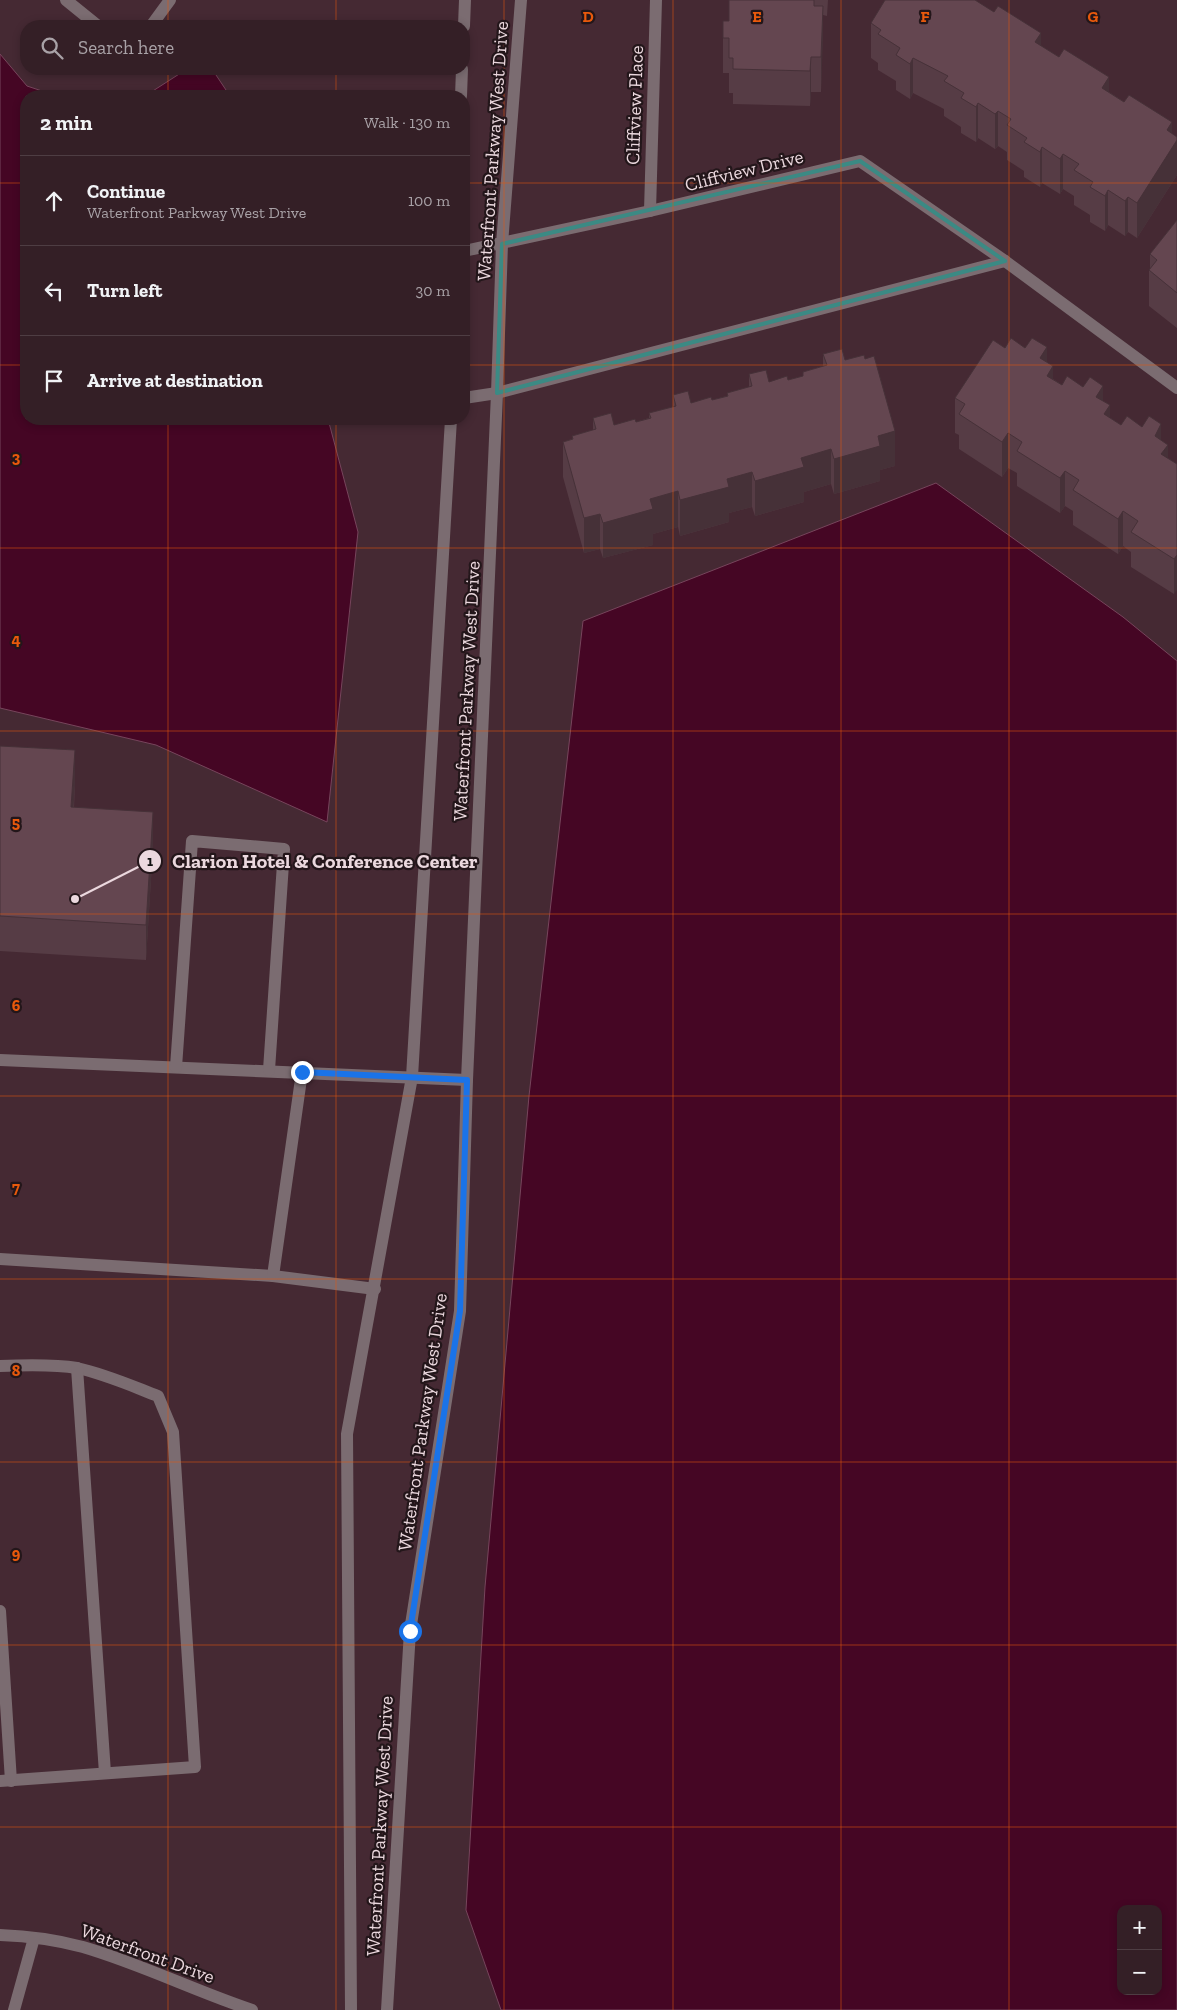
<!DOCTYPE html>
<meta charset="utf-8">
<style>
:root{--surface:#341f26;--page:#3f2c32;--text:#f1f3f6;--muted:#a9a2a7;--line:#4e3d43}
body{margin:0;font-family:"Zilla Slab",serif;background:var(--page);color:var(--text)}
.controls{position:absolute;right:15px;bottom:15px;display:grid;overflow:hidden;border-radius:10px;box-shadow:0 2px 8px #0003}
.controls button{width:45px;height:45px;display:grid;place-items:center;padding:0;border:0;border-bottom:1px solid var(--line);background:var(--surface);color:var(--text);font:25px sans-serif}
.stop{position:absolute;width:15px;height:15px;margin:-11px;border:4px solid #1a73e8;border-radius:50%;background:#fff}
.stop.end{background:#1a73e8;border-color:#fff;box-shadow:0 1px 5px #0008}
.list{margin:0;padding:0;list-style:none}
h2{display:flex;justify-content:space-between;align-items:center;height:65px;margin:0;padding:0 20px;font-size:21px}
h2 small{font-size:16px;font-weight:400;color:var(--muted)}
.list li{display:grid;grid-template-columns:32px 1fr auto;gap:15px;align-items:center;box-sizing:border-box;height:90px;padding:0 20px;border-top:1px solid var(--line)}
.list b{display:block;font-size:19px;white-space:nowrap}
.list p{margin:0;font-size:16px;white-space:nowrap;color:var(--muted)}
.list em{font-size:16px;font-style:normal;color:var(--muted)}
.icon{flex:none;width:28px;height:28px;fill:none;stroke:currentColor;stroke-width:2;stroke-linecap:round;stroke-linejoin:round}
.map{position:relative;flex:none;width:1177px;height:2010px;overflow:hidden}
.search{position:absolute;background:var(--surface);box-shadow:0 2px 8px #0003;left:20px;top:20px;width:450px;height:55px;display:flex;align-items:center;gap:12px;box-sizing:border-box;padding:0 18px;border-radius:20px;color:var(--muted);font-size:19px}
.panel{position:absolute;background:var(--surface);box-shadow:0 2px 8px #0003;left:20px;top:90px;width:450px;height:335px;border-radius:20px}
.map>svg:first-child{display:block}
.water{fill:#450624;stroke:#77455c;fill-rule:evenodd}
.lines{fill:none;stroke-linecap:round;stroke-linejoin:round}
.minor{stroke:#7b6c71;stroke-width:12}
.wall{fill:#563c45}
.shaded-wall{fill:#463138}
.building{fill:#644650;stroke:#463138}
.route{stroke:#1a73e8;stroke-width:6}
.marked{fill:none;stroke:#3b8a84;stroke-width:4;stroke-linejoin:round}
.grid{fill:none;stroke:#e8590c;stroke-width:1;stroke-opacity:0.55}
.labels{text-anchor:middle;stroke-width:4.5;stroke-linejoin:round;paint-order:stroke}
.street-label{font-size:19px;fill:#ebd8de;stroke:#23161a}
.grid-label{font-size:16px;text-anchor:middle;font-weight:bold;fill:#e8590c;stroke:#23161a;stroke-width:4.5;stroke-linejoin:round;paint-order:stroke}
.leader{fill:none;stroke:#ebd8de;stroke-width:2}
.callout-dot{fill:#ebd8de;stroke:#23161a;stroke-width:2}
.mark-label{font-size:15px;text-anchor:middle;font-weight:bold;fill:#111}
.callout-label{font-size:20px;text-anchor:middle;font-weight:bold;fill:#ebd8de;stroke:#23161a;stroke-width:4.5;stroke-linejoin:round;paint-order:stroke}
</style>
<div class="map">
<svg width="1177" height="2010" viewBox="0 0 1177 2010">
<rect width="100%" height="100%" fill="#452933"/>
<!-- water -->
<g class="water">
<path d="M0,54L27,86L57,96H26V419H328L358,532L327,822L156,745L0,708Z"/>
<path d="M187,69H212L230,96H145Z"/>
<path d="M936,483L1123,617L1177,661V2010H501L466,1910L485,1587L529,1096L583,621ZM1121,1909H1158V1991H1121Z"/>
</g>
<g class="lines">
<!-- minor -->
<g class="minor">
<path d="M66,0L98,26"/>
<path d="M151,26L170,0"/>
<path d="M464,26L465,0"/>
<path d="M461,96L462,69"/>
<path d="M650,211L656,0"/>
<path d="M464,251L650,211L860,161L1005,261L1177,388"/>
<path d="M464,398L497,393L1005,261"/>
<path d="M0,1060L467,1080"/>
<path d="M176,1067L192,841L284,849L269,1070"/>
<path d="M0,1259L273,1276L375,1289"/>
<path d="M273,1276L302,1072"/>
<path d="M0,1366C25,1365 53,1364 77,1368C105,1374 132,1386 158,1396L173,1432L195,1767L0,1781"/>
<path d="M77,1368L105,1773"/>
<path d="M0,1611L11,1781"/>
<path d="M0,1935C27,1936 57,1940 83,1947C141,1964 195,1991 252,2010"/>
<path d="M14,2010L34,1938"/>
<path d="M351,2010L347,1434L412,1077L451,419"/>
<path d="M387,2010L410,1631L460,1311L467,1080L497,393L502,244L521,0"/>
</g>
</g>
<!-- wall -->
<g class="wall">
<path d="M729,0H828L827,16L823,15L821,92H811L810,106L733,104V93H729V73H723V38L729,21Z"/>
<path d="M871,23L1041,46L1109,92L1177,137V175L1137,238L1128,232L1125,236L1108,225L1105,231L1090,222V215L1074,205V196L1063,189L1060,194L1042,183L1040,187L1024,177V171L1007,160V152L998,146L995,149L978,138L976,142L961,133V127L944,116V109L913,93L910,99L896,90V81L878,70V63L871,58Z"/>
<path d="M1177,220V328L1149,306V270L1150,269V254Z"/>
<path d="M1005,348L1047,363L1053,379L1062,385L1103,401L1110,418L1121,425L1161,440L1168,458L1177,464L1174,594L1131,567V552L1123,546L1118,554L1073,525V511L1065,506L1060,513L1017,486V473L1008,468L1002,477L959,449V435L955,433V398Z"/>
<path d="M823,354L845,360L895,466L880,470V481L834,494L831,484L804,492V502L755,516L752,507L729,513V522L680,536L678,527L653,534V545L603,558L600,549L584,553L563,477V442L572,439V436L593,430V418L614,425L636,422L649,418V413L673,407V395L691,403L712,400L727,396V393L749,387V374L769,382L788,380L803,376V372L823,366Z"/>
<path d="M0,746L75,785L74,807L153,847L146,960L0,951Z"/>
</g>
<!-- shaded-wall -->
<g class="shaded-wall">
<path d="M823,6V41L821,92V57Z"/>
<path d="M1041,33V68L1035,42Z"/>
<path d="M811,57V92L810,106V71Z"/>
<path d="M913,58V93L910,99V64Z"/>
<path d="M1109,77V112L1102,88Z"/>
<path d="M978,103V138L976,142V107Z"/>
<path d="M998,111V146L995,149V114Z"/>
<path d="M1172,122V148L1177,140V175L1137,238V203L1167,130Z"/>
<path d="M1042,147V183L1040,187V152Z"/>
<path d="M1063,154V189L1060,194V159Z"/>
<path d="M1108,190V225L1105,231V196Z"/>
<path d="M1128,197V232L1125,236V201Z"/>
<path d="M1047,347V382L1040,358Z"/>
<path d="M1053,366V402L1047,376Z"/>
<path d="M1103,386V421L1096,397Z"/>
<path d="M1110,405V440L1104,414Z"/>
<path d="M1161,424V454L1168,445V480L1155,436Z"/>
<path d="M895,431V466L880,470V481L834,494V459L878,436Z"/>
<path d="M1008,433V468L1002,477V442Z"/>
<path d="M831,449V484L804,492V502L755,516V481L801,458Z"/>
<path d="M1065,471V506L1060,513V478Z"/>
<path d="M752,472V507L729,513V522L680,536V500L727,479Z"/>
<path d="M678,491V527L653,534V545L603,558V523L650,499Z"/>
<path d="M1123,511V546L1118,554V519Z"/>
<path d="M600,514V549L584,553V518Z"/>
<path d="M1177,555V590L1174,594V559Z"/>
<path d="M75,750V785L71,842V807Z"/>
<path d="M153,812V847L146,960V925Z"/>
</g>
<!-- building -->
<g class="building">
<path d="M729,0H814V6H823L821,57H811L810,71L733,69V58H729V38H723V21H729Z"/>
<path d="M885,0H975L994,12L998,6L1041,33L1035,42L1059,57L1064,49L1109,77L1102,88L1124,102L1129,95L1172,122L1167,130L1177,137V140L1137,203L1128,197L1125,201L1108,190L1105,196L1090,187L1093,182L1074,170L1079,164L1063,154L1060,159L1042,147L1040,152L1024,142L1027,138L1007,125L1011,119L998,111L995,114L978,103L976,107L961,98L964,93L944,81L948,76L913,58L910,64L896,55L900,48L878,34L881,30L871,23Z"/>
<path d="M1177,220V293L1149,270L1157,260L1150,254Z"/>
<path d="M1011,338L1025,348L1032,338L1047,347L1040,358L1053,366L1047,376L1062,385L1067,376L1083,387L1090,377L1103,386L1096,397L1110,405L1104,414L1121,425L1127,416L1142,427L1149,416L1161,424L1155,436L1168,445L1161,454L1177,464V555L1174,559L1131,532L1138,521L1123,511L1118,519L1073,490L1079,480L1065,471L1060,478L1017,451L1022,442L1008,433L1002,442L959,414L965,404L955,398L993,340L1005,348Z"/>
<path d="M842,349L845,360L864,355L865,359L874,356L895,431L878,436L880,446L834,459L831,449L801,458L804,467L755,481L752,472L727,479L729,487L680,500L678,491L650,499L653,509L603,523L600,514L584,518L563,442L573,439L572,436L596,429L593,418L611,413L614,425L635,419L636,422L651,418L649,413L676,406L673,395L688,391L691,403L711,397L712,400L728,396L727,393L752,386L749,374L766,370L769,382L787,376L788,380L803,376V372L827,365L823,354Z"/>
<path d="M0,746L75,750L71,807L153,812L146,925L0,916Z"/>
</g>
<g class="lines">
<!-- route -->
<path class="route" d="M302,1072L467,1080L460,1311L410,1631"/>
</g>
<!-- marked area -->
<path class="marked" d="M860,161L1005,261L497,393L502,244Z"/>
<!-- grid -->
<path class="grid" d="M168,0V26M336,0V26M504,0V2010M673,0V2010M841,0V2010M1009,0V2010M168,69V96M336,69V96M0,183H26M464,183H1177M0,365H26M464,365H1177M168,419V2010M336,419V2010M0,548H1177M0,731H1177M0,914H1177M0,1096H1177M0,1279H1177M0,1462H1177M0,1645H1177M0,1827H1177"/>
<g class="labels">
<!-- street labels -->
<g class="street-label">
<text transform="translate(634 105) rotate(-88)" y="7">Cliffview Place</text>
<text transform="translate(492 151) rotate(-86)" y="7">Waterfront Parkway West Drive</text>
<text transform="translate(744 170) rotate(-14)" y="7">Cliffview Drive</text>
<text transform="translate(466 691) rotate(-87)" y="7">Waterfront Parkway West Drive</text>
<text transform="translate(422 1422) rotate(-82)" y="7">Waterfront Parkway West Drive</text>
<text transform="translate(379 1826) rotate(-87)" y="7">Waterfront Parkway West Drive</text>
<text transform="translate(148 1953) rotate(20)" y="7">Waterfront Drive</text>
</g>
</g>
<g class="grid-label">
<text x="588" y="22">D</text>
<text x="757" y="22">E</text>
<text x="925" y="22">F</text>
<text x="1093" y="22">G</text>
<text x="16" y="463">3</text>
<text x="16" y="645">4</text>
<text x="16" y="828">5</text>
<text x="16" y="1011">6</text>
<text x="16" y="1193">7</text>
<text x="16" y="1376">8</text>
<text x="16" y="1559">9</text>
</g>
<!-- callouts -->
<path class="leader" d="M75 899L150 861"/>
<g class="callout-dot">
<circle cx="75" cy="899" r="5"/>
<circle cx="150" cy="861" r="12"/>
</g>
<g class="mark-label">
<text x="150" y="866">1</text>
</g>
<g class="callout-label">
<text x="325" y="868">Clarion Hotel &amp; Conference Center</text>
</g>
</svg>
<div class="controls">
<button>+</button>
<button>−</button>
</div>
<div class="stop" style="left:410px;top:1631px"></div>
<div class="stop end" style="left:302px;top:1072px"></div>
<div class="search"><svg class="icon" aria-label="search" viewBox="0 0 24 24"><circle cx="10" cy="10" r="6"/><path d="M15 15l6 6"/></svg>Search here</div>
<section class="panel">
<h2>2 min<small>Walk · 130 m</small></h2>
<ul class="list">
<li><svg class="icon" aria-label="ahead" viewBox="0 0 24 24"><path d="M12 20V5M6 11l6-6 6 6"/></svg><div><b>Continue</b><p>Waterfront Parkway West Drive</p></div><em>100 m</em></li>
<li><svg class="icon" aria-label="left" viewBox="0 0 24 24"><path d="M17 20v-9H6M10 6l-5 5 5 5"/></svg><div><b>Turn left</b></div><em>30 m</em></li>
<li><svg class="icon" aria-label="arrive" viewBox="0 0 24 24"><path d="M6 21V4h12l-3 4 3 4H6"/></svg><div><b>Arrive at destination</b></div></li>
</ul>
</section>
</div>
